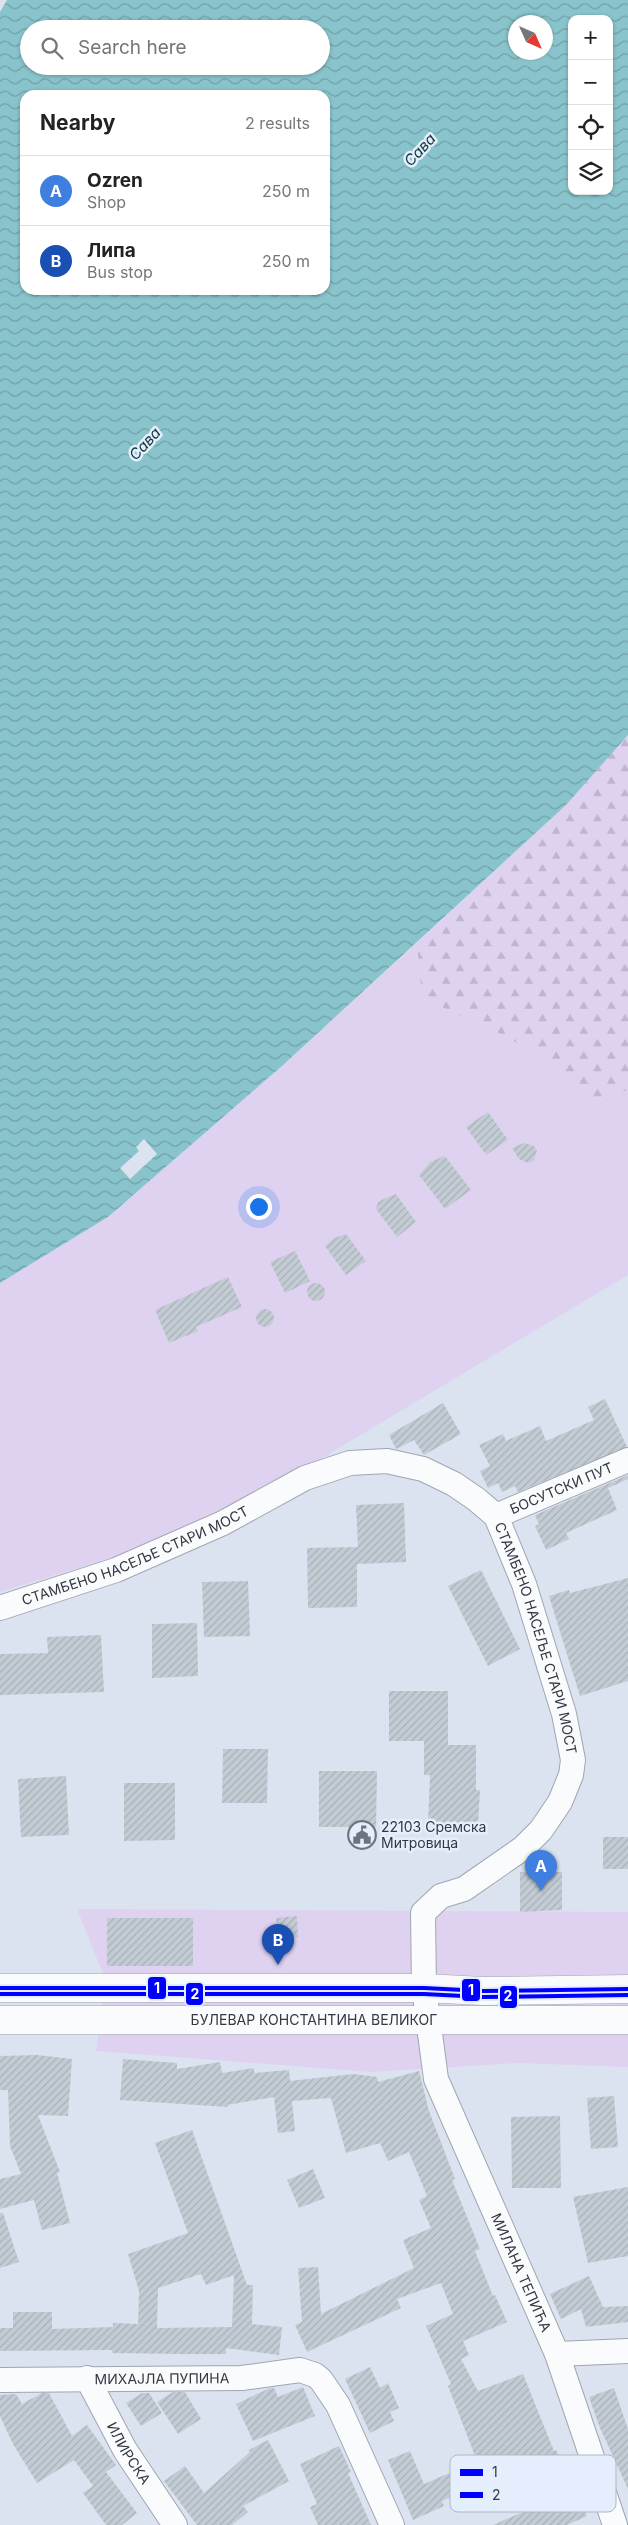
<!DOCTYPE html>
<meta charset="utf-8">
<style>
:root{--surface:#fff;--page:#f2f2f2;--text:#222;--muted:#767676;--line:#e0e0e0;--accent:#db2777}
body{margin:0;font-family:Inter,sans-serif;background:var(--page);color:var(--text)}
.controls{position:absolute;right:15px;top:15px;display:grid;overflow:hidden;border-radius:10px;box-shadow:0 1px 4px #0004}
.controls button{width:45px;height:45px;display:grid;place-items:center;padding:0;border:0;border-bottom:1px solid var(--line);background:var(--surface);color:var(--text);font:25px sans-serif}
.compass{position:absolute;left:508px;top:15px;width:45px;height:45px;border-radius:50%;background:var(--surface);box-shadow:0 1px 4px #0004;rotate:135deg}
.you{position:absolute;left:258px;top:1206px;width:18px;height:18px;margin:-12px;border:4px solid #fff;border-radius:50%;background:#1a73e8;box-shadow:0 0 0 8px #1a73e833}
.badge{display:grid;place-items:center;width:32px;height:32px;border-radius:50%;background:var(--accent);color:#fff;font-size:16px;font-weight:700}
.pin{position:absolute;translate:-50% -41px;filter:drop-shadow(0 1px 2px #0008)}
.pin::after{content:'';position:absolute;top:26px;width:18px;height:15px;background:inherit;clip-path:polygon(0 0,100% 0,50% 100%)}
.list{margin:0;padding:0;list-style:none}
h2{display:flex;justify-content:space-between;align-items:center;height:65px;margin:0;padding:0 20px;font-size:21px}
h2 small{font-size:16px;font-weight:400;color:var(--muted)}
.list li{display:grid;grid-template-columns:32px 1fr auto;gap:15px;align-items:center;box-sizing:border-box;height:70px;padding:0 20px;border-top:1px solid var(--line)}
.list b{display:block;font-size:19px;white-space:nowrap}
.list p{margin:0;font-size:16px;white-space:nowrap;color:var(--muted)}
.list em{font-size:16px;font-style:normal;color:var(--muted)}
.icon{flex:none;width:28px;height:28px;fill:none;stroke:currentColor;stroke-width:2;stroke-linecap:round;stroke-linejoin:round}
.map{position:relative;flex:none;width:628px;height:2525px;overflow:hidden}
.search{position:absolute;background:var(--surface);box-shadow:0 1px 4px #0004;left:20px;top:20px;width:310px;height:55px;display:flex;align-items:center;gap:12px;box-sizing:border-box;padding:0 18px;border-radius:28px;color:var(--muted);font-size:19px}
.panel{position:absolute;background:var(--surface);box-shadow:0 1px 4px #0004;left:20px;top:90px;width:310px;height:205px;border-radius:15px}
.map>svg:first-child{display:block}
.green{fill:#dfd2f0}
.forest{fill:url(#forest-firs)}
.water{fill:url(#water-waves);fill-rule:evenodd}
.pier{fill:#dbe3f0}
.building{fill:url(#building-hatch);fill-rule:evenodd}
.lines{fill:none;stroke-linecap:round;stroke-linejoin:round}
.street-casing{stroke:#a0a6b0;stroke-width:26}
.secondary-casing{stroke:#a0a6b0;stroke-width:29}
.street{stroke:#fafbfd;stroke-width:24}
.secondary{stroke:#fafbfd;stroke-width:28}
.bus-1-casing{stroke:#e4eefc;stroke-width:8}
.bus-2-casing{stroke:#e4eefc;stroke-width:8}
.bus-1{stroke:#00f;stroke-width:4}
.bus-2{stroke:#00f;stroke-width:4}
.labels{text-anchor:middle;stroke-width:5;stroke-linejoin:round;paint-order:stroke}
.street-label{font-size:14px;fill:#333942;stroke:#e4eefc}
.poi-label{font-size:14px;fill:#333942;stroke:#e4eefc;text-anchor:start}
.water-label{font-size:15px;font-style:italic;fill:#0f3639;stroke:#e4eefc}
.key{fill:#e4eefc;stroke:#afb8c4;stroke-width:1}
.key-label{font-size:14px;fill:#333942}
.line-badge{stroke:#e4eefc;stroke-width:2}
.badge-label{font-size:14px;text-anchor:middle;font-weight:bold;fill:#fff}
</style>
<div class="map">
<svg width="628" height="2525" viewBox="0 0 628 2525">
<defs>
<pattern id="forest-firs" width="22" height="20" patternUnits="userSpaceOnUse" patternTransform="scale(1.25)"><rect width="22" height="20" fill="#dfd2f0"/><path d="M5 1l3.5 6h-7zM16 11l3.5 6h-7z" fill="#c0b5cf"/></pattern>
<pattern id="water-waves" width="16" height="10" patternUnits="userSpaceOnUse" patternTransform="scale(1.25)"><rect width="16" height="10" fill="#89c4cc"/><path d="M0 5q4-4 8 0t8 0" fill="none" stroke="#71a0a7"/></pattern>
<pattern id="building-hatch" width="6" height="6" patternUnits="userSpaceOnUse" patternTransform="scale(1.25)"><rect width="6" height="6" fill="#c3ccd4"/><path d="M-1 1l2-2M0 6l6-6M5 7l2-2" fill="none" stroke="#a8b0b7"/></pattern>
</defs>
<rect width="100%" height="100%" fill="#dbe3f0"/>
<!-- green -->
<g class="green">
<path d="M417,943L422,998L503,1035L552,1062L591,1104L628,1090V1275L317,1461L139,1549L0,1592V1283L108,1217L283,1065Z"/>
<path d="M77,1909L628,1912V2067L518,2063L371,2072L96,2051L105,1979Z"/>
</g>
<!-- forest -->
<path class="forest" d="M628,735V1090L591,1104L552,1062L503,1035L422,998L417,943L566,805Z"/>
<!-- water -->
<path class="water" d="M7,0H628V735L566,805L283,1065L108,1217L0,1283V12ZM572,19H609V191H572ZM516,22H546V52H516ZM29,29H321V66H29ZM25,95H325V290H25Z"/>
<!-- pier -->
<path class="pier" d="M144,1139L157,1154L130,1179L120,1168L139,1151L136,1147Z"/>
<!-- building -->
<g class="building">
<path d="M488,1112L508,1140L486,1155L466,1127Z"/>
<path d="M524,1143L534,1146L537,1151L534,1160L528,1163L519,1159L512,1148Z"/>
<path d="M445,1156L471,1190L445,1209L419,1175L430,1162Z"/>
<path d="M396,1194L416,1222L397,1237L376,1209L378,1202L384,1199Z"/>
<path d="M346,1234L366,1261L346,1275L325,1246L334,1238Z"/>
<path d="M295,1251L310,1281L285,1293L270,1262Z"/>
<path d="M228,1277L242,1307L196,1327L198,1331L169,1343L155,1310Z"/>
<circle cx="316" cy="1292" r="9"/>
<circle cx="265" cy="1318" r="9"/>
<path d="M605,1399L627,1447L518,1492L515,1486L502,1492L498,1483L488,1488L480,1471L490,1466L479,1445L503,1434L506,1441L540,1426L546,1441L594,1420L588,1407Z"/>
<path d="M443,1403L461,1434L424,1455L414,1440L396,1449L389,1435Z"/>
<path d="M628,1475V1479L608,1488L617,1510L566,1533L569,1539L546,1550L535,1526L539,1524L535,1515Z"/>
<path d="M404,1503L406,1562L357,1564V1607L308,1608L307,1548L358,1547L356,1505Z"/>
<path d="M481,1570L520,1649L488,1666L448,1586Z"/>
<path d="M628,1578V1681L580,1696L549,1596L569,1590L570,1593Z"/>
<path d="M248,1581L250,1636L204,1637L202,1582Z"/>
<path d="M197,1623L198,1676L152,1678V1624Z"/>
<path d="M101,1635L104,1692L0,1695V1654L48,1653L47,1637Z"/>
<path d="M389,1691H448V1745H476V1790H480L478,1825L428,1823L430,1775H424V1741H389Z"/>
<path d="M223,1749H268L267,1803H222Z"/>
<path d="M319,1771H377L376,1827H319Z"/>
<path d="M66,1776L69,1835L21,1837L18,1779Z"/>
<path d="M124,1783H175V1840L124,1841Z"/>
<rect x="603" y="1837" width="25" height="32"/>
<path d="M520,1872H562V1910L520,1912Z"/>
<path d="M297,1916L298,1937L278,1939L276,1918Z"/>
<rect x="107" y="1918" width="86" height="48"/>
<path d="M37,2055L72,2059L68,2116L38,2115L60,2172L57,2173L70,2223L42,2230L34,2200L0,2209V2179L21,2174L10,2146L8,2090H0V2056Z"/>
<path d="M123,2059L177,2063V2069L220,2062L222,2073L254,2068V2073L289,2070L290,2081L353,2074L377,2077L378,2082L419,2071L429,2111L455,2179L452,2180L480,2249L475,2251L493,2296L495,2295L507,2322L463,2341L469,2355L461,2359L478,2391L523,2374L554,2451L556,2450L587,2516L567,2525H493L539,2505L520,2467L466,2486L467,2490L442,2501L444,2506L413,2520L388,2460L410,2451L424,2484L477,2461L448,2386L451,2384L426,2326L453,2314L441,2283L397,2299L401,2308L307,2352L295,2325L302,2322L298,2268L318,2267L321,2314L414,2268L403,2240L431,2228L419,2200L427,2196L409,2152L388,2161L380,2143L346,2153L331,2098L292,2101L295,2131L278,2133L274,2097L227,2105L228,2107L120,2100Z"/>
<path d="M614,2096L618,2147L591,2149L587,2098Z"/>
<path d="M560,2116L561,2188H512L511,2117Z"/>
<path d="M192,2130L247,2285H253L252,2324L282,2327L279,2355L226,2348V2354H183L112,2353V2350L0,2351V2328H13V2312H52V2329L113,2327V2323L138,2324L139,2291L128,2254L188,2233L155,2143ZM201,2274L206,2285L234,2275L232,2327L157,2328L158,2288Z"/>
<path d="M313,2169L325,2198L299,2208L287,2180Z"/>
<path d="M628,2187V2256L588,2263L573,2197Z"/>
<path d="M0,2213H3L19,2262L0,2268Z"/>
<path d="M589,2276L603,2307L628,2306V2322L586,2327L581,2309L561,2319L550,2294Z"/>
<path d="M370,2367L380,2388L388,2383L399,2408L390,2412L394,2421L370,2433L345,2379Z"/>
<path d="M303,2387L315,2416L253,2441L236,2404L270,2388H274L278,2397Z"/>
<path d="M614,2388L628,2429V2489L600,2428L589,2397Z"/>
<path d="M173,2392H185L201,2419L178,2434L157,2402Z"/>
<path d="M42,2393H49L72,2436L87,2425L116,2465L106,2472L137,2513L122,2525H106L83,2493L93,2486L74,2460L37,2483L13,2444L0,2416V2395L16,2394L22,2404Z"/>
<path d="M142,2393H149L162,2413L141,2426L126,2403Z"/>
<path d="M268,2440L289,2481L243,2506L248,2512L232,2525H197L164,2481L185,2466L204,2493L250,2452L249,2450Z"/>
<path d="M339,2446L351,2472L348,2473L371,2525H318L310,2507L317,2504L300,2464Z"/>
</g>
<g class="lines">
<defs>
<g id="street">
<path id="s1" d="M496,1516L628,1460"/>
<path id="s2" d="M0,1608L116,1570L223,1523L305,1478L350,1463L387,1461L423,1469L454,1484L476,1499L496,1516L524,1584L564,1714L573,1760L571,1775L560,1802L541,1830L523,1848L464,1889L441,1896L423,1913L424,1988L436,2079L557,2354L615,2525"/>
<path d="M557,2354L628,2351"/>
<path id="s3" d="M87,2378L125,2450L175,2525"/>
<path id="s4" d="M0,2380L242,2378L300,2370L315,2375L321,2380L338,2405L392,2525"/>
</g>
<g id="secondary">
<path d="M0,1988H424L483,1991L628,1989"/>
<path id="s5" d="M0,2020H628"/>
</g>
</defs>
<!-- street casing -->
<use href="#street" class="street-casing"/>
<!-- secondary casing -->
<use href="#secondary" class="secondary-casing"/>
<!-- street -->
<use href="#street" class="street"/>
<!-- secondary -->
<use href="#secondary" class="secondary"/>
<defs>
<path id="bus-1" d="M0,1988H424L483,1991L628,1989"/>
<path id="bus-2" d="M0,1994H424L483,1997L628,1995"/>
</defs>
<!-- bus-1 casing -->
<use href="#bus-1" class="bus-1-casing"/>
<!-- bus-2 casing -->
<use href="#bus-2" class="bus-2-casing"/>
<!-- bus-1 -->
<use href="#bus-1" class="bus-1"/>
<!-- bus-2 -->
<use href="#bus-2" class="bus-2"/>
</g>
<!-- icons -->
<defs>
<symbol id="civic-ring" viewBox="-11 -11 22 22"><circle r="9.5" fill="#e4eefc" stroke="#6e747f" stroke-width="1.5"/><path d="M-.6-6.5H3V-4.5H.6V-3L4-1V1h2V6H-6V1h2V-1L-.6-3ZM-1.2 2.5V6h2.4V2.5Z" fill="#6e747f"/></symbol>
</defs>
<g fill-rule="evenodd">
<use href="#civic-ring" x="346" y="1819" width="32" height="32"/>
</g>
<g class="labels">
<!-- street labels -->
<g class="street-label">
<text dy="5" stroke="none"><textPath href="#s1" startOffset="71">БОСУТСКИ ПУТ</textPath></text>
<text dy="5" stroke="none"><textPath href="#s2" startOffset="145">СТАМБЕНО НАСЕЉЕ СТАРИ МОСТ</textPath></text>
<text dy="5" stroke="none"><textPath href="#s2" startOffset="670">СТАМБЕНО НАСЕЉЕ СТАРИ МОСТ</textPath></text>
<text dy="5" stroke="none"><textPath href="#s5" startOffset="314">БУЛЕВАР КОНСТАНТИНА ВЕЛИКОГ</textPath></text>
<text dy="5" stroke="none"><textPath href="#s2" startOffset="1400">МИЛАНА ТЕПИЋА</textPath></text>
<text dy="5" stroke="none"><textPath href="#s4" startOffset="162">МИХАЈЛА ПУПИНА</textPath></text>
<text dy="5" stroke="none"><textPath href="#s3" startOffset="86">ИЛИРСКА</textPath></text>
</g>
<!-- poi labels -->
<g class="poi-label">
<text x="381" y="1832">22103 Сремска<tspan x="381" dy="16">Митровица</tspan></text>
</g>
<!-- water labels -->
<g class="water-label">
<text transform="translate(420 150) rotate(-47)" y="5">Сава</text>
<text transform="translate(145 444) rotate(-47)" y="5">Сава</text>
</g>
</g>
<!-- legend -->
<rect x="450" y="2455" width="166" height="57" rx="8" class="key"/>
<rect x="460" y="2469" width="23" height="7" fill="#00f"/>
<rect x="460" y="2492" width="23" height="6" fill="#00f"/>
<g class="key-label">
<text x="492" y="2477">1</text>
<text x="492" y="2500">2</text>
</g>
<g class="line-badge">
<rect x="147" y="1976" width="20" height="24" rx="5" fill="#00f"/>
<rect x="461" y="1978" width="20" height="24" rx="5" fill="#00f"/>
<rect x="185" y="1982" width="19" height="24" rx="5" fill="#00f"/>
<rect x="499" y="1985" width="19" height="24" rx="5" fill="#00f"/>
</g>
<g class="badge-label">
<text x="157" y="1993">1</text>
<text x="471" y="1995">1</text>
<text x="195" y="1999">2</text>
<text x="508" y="2001">2</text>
</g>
</svg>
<div class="controls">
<button>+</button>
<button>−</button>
<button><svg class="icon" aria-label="locate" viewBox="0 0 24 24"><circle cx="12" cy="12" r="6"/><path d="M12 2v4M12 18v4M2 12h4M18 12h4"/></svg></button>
<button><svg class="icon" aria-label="layers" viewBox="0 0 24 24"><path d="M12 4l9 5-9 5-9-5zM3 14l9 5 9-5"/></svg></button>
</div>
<svg class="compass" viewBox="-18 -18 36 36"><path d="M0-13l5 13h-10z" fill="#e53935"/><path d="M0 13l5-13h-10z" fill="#767676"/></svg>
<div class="you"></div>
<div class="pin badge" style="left:541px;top:1891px;background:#3f7fe0">A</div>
<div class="pin badge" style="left:278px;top:1965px;background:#1a4fb4">B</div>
<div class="search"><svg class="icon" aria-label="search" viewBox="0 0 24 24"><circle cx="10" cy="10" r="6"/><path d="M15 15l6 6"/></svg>Search here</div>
<section class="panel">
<h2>Nearby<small>2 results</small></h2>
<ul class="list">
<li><span class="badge" style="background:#3f7fe0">A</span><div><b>Ozren</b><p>Shop</p></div><em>250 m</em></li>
<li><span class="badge" style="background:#1a4fb4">B</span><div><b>Липа</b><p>Bus stop</p></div><em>250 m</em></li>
</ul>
</section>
</div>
